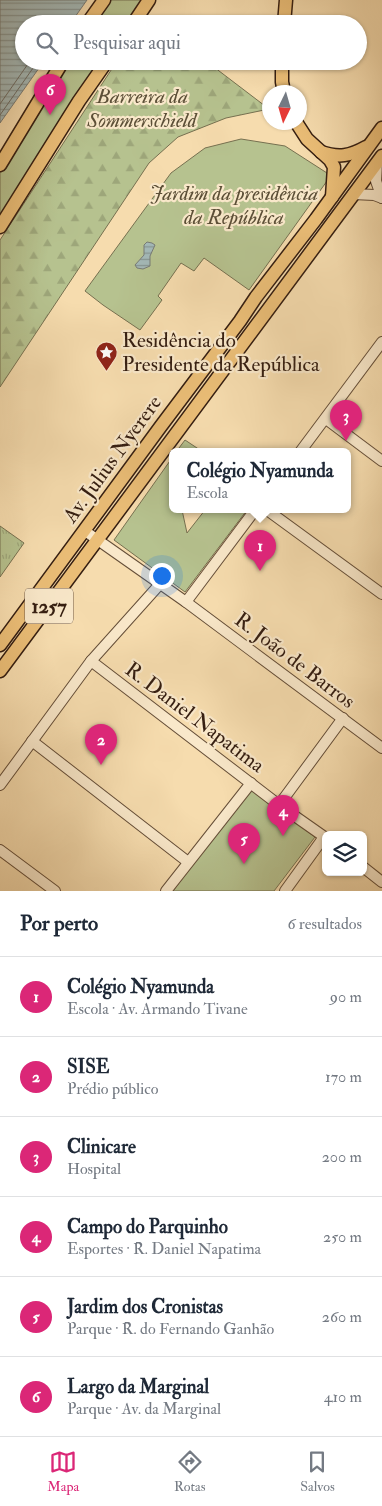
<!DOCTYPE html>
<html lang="pt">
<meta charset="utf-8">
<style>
:root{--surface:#fff;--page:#f6f6f7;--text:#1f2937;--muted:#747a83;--line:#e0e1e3;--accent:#db2777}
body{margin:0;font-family:"IM FELL Double Pica",serif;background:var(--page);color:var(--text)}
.controls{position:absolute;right:15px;bottom:15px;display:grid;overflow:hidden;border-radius:8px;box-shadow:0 1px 4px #0004}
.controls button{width:45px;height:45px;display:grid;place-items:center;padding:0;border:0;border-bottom:1px solid var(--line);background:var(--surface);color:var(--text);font:25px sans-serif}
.compass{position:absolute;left:262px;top:85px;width:45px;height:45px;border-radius:50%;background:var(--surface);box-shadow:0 1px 4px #0004;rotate:185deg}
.you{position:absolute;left:161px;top:575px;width:18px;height:18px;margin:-12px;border:4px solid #fff;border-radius:50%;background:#1a73e8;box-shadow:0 0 0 8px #1a73e833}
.badge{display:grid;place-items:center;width:32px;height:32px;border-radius:50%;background:var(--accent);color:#fff;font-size:16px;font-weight:700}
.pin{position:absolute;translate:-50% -41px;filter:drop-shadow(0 1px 2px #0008)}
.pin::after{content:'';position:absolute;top:26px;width:18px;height:15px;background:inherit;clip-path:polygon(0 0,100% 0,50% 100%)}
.popup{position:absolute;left:169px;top:448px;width:182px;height:65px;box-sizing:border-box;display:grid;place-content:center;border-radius:8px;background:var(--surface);filter:drop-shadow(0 1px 4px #0005);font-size:16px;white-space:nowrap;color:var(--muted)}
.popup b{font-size:19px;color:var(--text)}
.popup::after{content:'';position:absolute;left:50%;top:100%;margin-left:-10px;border:10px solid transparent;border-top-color:var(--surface)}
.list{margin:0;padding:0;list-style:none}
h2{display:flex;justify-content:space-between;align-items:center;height:65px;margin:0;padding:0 20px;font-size:21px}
h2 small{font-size:16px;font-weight:400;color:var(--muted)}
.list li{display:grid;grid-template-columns:32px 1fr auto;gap:15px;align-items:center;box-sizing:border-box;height:80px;padding:0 20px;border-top:1px solid var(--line)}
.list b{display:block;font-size:19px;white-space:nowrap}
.list p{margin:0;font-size:16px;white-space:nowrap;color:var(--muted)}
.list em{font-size:16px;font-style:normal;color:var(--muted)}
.icon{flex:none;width:28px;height:28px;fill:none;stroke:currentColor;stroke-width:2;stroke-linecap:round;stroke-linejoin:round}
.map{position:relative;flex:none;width:382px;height:891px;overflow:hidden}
.search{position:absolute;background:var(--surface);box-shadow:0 1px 4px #0004;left:15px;right:15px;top:15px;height:55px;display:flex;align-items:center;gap:12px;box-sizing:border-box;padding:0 18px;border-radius:28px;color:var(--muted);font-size:19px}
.sheet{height:545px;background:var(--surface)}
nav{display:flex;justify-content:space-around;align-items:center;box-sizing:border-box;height:70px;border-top:1px solid var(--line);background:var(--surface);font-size:14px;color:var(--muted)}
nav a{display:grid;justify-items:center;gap:2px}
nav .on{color:var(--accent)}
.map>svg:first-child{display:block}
.grass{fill:url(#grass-tufts);stroke:#767050}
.forest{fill:url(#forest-firs);stroke:#767050}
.green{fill:#b6c28f;stroke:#767050}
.water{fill:url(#water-rules);stroke:#777a75}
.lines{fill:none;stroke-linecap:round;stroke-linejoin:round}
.shore{stroke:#6c6b64;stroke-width:1}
.minor-casing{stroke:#654e38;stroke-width:12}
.major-casing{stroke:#351e11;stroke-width:15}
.minor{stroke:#f9e8ca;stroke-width:10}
.major{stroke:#ebbe77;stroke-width:12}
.labels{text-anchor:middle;stroke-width:4.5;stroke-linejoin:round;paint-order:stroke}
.shield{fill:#f9e8ca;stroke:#705b48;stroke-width:1}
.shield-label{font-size:20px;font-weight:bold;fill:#351e11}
.park-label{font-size:21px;font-style:italic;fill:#5c4f37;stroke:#f9e8ca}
.poi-label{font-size:21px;fill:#351e11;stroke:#f9e8ca;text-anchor:start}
.street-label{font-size:21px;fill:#351e11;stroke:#f9e8ca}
</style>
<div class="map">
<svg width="382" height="891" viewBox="0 0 382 891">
<defs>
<pattern id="grass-tufts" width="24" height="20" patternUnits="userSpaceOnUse" patternTransform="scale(1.25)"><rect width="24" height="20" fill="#b6c28f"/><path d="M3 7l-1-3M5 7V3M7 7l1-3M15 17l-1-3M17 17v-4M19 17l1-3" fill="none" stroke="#9da67a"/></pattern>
<pattern id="forest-firs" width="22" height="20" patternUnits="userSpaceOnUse" patternTransform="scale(1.25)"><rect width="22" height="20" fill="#b6c28f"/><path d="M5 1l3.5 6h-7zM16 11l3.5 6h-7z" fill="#9da67a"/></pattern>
<pattern id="water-rules" width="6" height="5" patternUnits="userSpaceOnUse" patternTransform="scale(1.25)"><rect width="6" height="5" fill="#a3b8b7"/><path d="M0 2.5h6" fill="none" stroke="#869593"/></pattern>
</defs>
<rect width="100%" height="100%" fill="#f6dcae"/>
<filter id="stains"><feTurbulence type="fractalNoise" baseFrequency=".004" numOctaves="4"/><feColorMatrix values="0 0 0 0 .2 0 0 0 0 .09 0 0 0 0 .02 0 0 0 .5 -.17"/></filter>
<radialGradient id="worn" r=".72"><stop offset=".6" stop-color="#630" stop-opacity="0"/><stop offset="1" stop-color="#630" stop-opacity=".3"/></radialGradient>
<!-- grass -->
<path class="grass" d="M0,526L24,543L0,577Z"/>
<!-- forest -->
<path class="forest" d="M117,61H206L269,109L226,118L178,137L149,163L0,387V240Z"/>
<!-- green -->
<g class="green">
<path d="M111,0H144L127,24H94Z"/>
<path d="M68,61H101L0,219V172L56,78Z"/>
<path d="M241,139L285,146L327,173V181L249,290L204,258L194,271L181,263L158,296L162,300L140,330L103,305L85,291L171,173L205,148Z"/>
<path d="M185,440L203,452H176Z"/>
<path d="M172,458V510H182L187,533L205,510H247L185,592L114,540Z"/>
<path d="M249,788L315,837L274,891H173Z"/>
</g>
<!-- water -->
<g class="water">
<path d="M0,0H87L70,24H24V61H44L0,123Z"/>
<path d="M147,242L152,243L155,245L150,256V266L143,269L137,268L135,265L144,255V245Z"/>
</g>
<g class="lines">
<!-- shore -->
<g class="shore">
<path d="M0,104L30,61"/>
<path d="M0,115L38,61"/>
</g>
<defs>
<g id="minor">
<path d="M377,163L376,181L382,198"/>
<path d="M353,194L374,195L382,198"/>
<path d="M326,419L382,461"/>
<path d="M300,452L382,342"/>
<path d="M267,510L382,594"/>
<path d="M85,531L186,602L382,748"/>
<path d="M186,602L255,510"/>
<path d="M91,661L279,805L326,838"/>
<path d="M32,741L188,862"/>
<path d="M0,785L91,661L160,584"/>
<path d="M279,805L343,718"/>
<path d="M0,850L55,891"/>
<path d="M363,867L382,882"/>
<path d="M166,891L251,783"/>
<path d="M285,891L324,837"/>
</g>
<g id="major">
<path d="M87,24L104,0"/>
<path d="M133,24L149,0"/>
<path d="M284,24L286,0"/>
<path d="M282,61V82L284,92"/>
<path d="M296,122L307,139L330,160L334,167L332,197"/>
<path d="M321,152C339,158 350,156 366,147"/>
<path d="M0,165L63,61"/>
<path d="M0,227L79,101L107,61"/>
<path d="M0,645L161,426L240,321L256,297L316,219L382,128"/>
<path d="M0,671L382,156"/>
</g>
</defs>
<!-- minor casing -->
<use href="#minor" class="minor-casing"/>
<!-- major casing -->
<use href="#major" class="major-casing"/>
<!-- minor -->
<use href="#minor" class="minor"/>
<!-- major -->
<use href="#major" class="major"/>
</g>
<!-- icons -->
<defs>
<symbol id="sight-pin" viewBox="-11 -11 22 30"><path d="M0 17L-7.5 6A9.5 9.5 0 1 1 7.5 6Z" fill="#8f2418" stroke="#f9e8ca"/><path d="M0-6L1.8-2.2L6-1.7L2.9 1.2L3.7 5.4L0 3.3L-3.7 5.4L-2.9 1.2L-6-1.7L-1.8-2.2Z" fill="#fff"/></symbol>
</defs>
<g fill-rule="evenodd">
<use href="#sight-pin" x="94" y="340" width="25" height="34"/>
</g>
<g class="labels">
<!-- shield labels -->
<rect class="shield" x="25" y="588.5" width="48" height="35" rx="4"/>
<g class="shield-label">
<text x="49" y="613">1257</text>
</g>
<!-- park labels -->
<g class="park-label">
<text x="142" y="103">Barreira da<tspan x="142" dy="24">Sommerschield</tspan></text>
<text x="234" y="200">Jardim da presidência<tspan x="234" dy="24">da República</tspan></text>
</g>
<!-- poi labels -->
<g class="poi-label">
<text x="122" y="347">Residência do<tspan x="122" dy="24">Presidente da República</tspan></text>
</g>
<!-- street labels -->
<g class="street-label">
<text transform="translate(112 459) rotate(-54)" y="7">Av. Julius Nyerere</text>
<text transform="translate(295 660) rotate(37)" y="7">R. João de Barros</text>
<text transform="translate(195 717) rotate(37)" y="7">R. Daniel Napatima</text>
</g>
</g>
<rect width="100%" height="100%" filter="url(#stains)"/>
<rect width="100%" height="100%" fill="url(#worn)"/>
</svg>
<div class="controls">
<button><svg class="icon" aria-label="layers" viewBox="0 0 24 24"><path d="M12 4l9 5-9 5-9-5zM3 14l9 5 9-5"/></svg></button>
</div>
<svg class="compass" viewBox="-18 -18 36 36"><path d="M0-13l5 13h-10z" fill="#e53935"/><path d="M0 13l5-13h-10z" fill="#747a83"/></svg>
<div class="you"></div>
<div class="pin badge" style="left:260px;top:571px">1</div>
<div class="popup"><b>Colégio Nyamunda</b>Escola</div>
<div class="pin badge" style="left:101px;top:765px">2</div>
<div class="pin badge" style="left:346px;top:441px">3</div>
<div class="pin badge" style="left:283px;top:836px">4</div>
<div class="pin badge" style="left:244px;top:864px">5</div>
<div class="pin badge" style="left:50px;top:115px">6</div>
<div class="search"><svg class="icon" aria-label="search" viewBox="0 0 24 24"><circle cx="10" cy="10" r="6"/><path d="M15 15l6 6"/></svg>Pesquisar aqui</div>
</div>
<section class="sheet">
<h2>Por perto<small>6 resultados</small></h2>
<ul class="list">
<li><span class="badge">1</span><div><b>Colégio Nyamunda</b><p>Escola · Av. Armando Tivane</p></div><em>90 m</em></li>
<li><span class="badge">2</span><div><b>SISE</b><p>Prédio público</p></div><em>170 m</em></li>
<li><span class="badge">3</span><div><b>Clinicare</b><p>Hospital</p></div><em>200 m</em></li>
<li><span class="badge">4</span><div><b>Campo do Parquinho</b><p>Esportes · R. Daniel Napatima</p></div><em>250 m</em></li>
<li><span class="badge">5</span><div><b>Jardim dos Cronistas</b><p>Parque · R. do Fernando Ganhão</p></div><em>260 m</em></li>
<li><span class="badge">6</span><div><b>Largo da Marginal</b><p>Parque · Av. da Marginal</p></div><em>410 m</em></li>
</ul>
</section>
<nav>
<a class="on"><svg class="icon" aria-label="map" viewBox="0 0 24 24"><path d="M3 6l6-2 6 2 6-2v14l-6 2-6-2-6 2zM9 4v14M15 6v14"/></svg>Mapa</a>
<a><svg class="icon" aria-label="directions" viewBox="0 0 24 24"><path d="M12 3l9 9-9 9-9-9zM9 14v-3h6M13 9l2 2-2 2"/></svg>Rotas</a>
<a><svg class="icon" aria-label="saved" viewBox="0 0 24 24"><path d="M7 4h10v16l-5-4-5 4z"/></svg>Salvos</a>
</nav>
